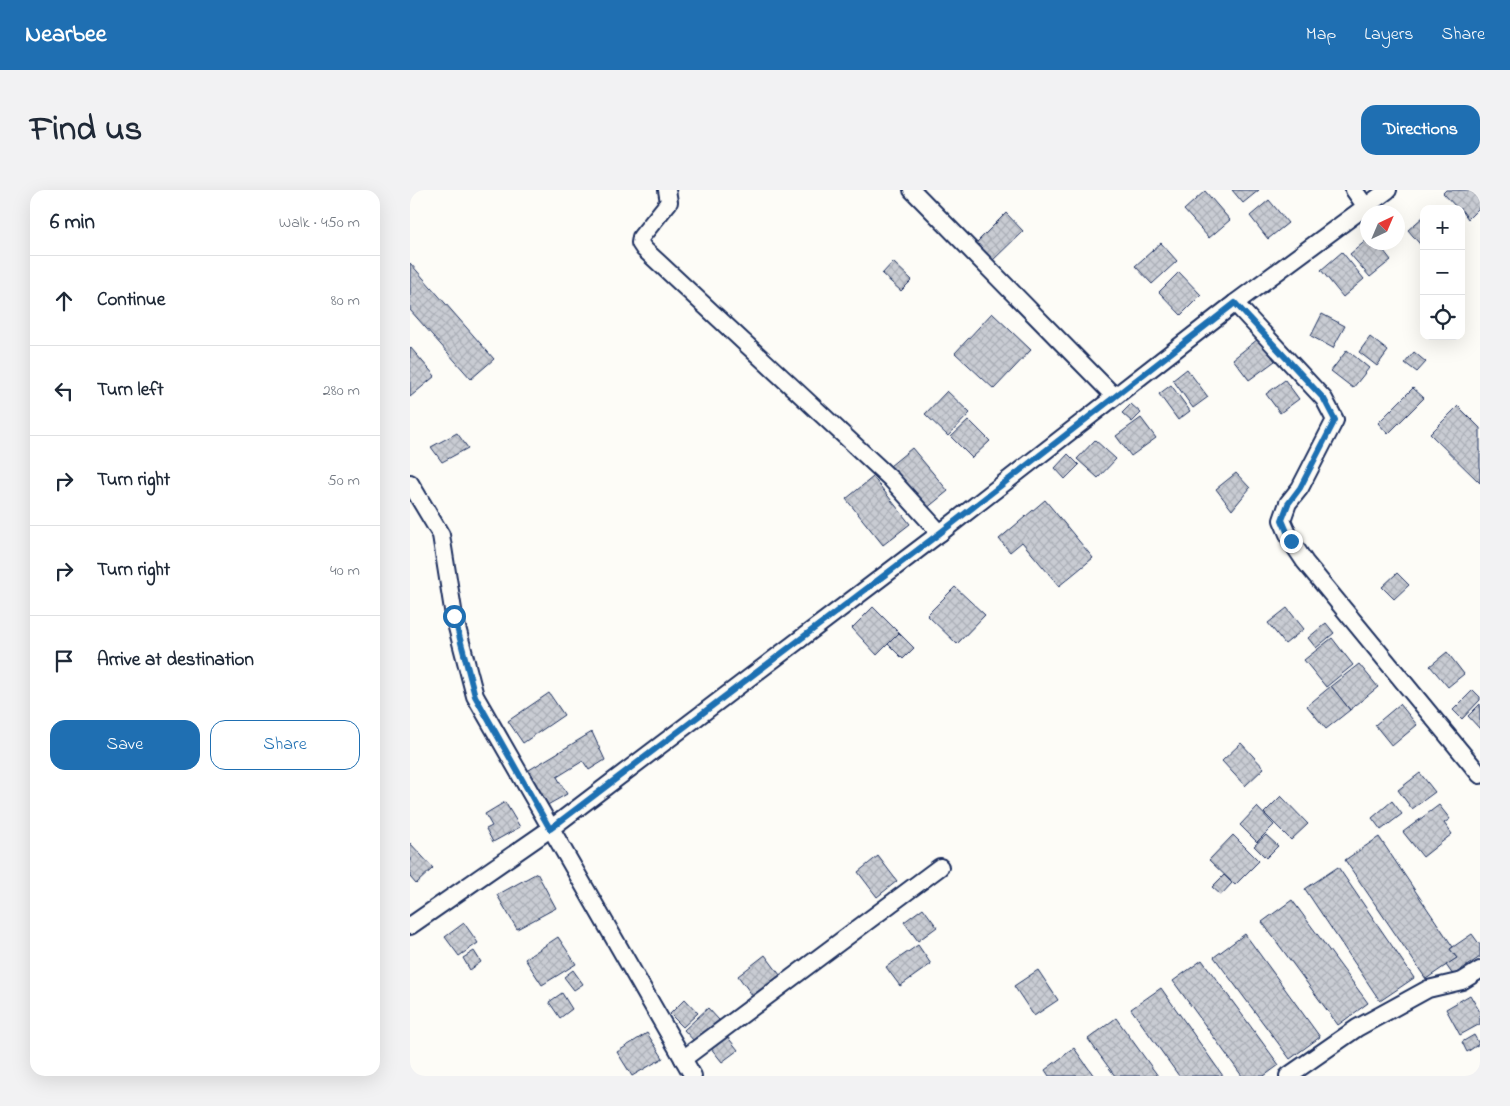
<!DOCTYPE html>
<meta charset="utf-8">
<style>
:root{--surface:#fff;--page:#f2f2f3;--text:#1f2937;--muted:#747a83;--line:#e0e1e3;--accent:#1f6fb2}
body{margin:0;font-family:"Indie Flower",sans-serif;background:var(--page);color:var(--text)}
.controls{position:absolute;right:15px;top:15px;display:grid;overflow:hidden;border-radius:10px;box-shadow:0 5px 20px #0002}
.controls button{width:45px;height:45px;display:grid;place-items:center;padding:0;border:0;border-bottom:1px solid var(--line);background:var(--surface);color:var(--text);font:25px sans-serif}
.compass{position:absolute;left:950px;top:15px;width:45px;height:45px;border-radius:50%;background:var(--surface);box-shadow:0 5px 20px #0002;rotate:44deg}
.stop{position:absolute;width:15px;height:15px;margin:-11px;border:4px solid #1f6fb2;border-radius:50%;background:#fff}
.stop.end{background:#1f6fb2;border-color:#fff;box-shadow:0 1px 5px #0008}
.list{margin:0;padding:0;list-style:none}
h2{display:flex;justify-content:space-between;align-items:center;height:65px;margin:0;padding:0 20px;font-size:21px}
h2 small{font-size:16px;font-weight:400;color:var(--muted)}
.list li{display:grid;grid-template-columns:32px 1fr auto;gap:15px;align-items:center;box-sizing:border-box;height:90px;padding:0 20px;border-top:1px solid var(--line)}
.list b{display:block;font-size:19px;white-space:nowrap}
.list em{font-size:16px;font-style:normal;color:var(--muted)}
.actions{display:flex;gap:10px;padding:15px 20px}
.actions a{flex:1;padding:11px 0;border:1px solid var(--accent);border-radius:15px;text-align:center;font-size:18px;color:var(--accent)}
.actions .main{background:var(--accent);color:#fff}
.icon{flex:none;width:28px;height:28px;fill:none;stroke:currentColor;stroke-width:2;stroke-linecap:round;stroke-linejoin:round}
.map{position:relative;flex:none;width:1070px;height:886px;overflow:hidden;border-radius:15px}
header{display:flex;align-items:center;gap:30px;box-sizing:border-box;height:70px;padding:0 25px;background:var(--accent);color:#fff}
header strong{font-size:24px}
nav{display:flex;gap:28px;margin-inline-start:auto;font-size:18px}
.intro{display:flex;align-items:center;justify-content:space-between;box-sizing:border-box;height:120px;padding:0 30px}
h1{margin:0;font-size:35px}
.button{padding:12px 22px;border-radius:15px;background:var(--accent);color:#fff;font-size:18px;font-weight:700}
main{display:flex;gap:30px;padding:0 30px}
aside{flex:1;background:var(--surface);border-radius:15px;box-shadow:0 5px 20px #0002}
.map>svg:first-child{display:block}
.building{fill:url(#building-cross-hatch);stroke:#1b2f5e}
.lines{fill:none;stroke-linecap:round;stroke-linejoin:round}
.minor-casing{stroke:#1b2f5e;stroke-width:20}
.minor{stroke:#fdfcf7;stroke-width:16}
.route{stroke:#1f6fb2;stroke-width:6}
</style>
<header>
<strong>Nearbee</strong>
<nav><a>Map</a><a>Layers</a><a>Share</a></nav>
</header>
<div class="intro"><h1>Find us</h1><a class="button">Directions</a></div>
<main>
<aside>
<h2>6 min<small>Walk · 450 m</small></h2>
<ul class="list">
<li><svg class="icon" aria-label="ahead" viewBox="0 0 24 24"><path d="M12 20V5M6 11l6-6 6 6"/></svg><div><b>Continue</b></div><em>80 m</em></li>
<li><svg class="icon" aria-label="left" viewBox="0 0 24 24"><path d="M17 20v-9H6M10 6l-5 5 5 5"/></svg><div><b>Turn left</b></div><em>280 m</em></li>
<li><svg class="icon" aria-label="right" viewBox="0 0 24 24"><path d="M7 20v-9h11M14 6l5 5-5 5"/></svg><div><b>Turn right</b></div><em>50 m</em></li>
<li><svg class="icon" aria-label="right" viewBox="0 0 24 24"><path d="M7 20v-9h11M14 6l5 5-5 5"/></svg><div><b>Turn right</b></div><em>40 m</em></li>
<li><svg class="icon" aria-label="arrive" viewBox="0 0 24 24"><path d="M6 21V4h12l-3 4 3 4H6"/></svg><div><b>Arrive at destination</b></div></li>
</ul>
<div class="actions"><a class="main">Save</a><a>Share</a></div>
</aside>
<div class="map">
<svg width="1070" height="886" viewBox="0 0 1070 886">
<defs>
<pattern id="building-cross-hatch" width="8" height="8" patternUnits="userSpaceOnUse" patternTransform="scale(1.25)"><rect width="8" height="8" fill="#c9ccd3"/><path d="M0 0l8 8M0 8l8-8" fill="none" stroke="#acb0b8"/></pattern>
</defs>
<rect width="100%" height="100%" fill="#fdfcf7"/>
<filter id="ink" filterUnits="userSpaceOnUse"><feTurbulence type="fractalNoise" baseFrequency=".02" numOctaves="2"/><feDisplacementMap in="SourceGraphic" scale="10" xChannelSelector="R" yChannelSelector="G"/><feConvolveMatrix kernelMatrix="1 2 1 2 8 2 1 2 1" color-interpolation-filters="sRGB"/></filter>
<g filter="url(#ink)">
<!-- building -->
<g class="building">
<path d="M822,0H849L833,13Z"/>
<path d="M1036,0H1070V17L1058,29L1051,19H1048L1033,3Z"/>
<path d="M795,1L820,30L799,48L774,20Z"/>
<path d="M859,10L878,33L858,49L840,26Z"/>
<path d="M596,23L613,41L580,73L563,56Z"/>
<path d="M1013,27L1014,28V59L998,40Z"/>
<path d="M958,49V52H967L981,70L960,87L940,64Z"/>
<path d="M751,53L767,71L742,94L725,76Z"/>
<path d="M932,62L954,89L933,107L911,80Z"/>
<path d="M483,72L502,90L491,101L472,84Z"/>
<path d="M0,73L84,169L61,189L0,120Z"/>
<path d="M769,82L791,105L771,125L749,102Z"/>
<path d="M582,123L621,160L584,199L545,163Z"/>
<path d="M912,124L935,136L923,158L901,146Z"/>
<path d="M960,147L978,161L967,176L949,162Z"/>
<path d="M848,149L865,171L839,190L823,169Z"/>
<path d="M0,157L25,186L0,207Z"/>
<path d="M937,160L959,178L943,198L921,181Z"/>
<path d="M1004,162L1016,172L1007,182L995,173Z"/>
<path d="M777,179L798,207L783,218L763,190Z"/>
<path d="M875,190L889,209L870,223L856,204Z"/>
<path d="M761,195L780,221L768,230L749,204Z"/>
<path d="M1003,198L1014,208L978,244L968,233Z"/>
<path d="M537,201L560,223L538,246L515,224Z"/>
<path d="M721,214L731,223L722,232L712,223Z"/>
<path d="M1048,216L1070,238V293L1020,244Z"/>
<path d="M731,228L746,248L721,266L706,246Z"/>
<path d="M559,230L580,251L562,268L541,247Z"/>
<path d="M47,243L58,258L32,272L21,257Z"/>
<path d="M685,250L706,269L688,288L667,269Z"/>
<path d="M502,258L538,301L516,319L480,276Z"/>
<path d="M658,264L669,275L655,289L645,278Z"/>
<path d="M826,283L840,298L822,320L806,299Z"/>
<path d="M463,287L500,334L473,355L436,309Z"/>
<path d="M635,310L683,368L649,396L612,352L600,362L589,349Z"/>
<path d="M987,383L999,395L984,409L972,397Z"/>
<path d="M545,397L575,425L547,454L517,425Z"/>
<path d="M463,417L489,443L467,465L442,438Z"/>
<path d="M877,418L894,439L875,454L858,433Z"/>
<path d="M916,433L924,443L906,458L898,448Z"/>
<path d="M489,443L504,458L493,469L478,454Z"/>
<path d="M922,448L943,475L916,497L894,470Z"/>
<path d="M1037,462L1054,484L1038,497L1020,476Z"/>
<path d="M949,474L968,497L940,520L921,496Z"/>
<path d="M921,496L940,520L916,539L897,516Z"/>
<path d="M1063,500L1070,507V510L1052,529L1043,520Z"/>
<path d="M139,503L154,525L113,553L98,531Z"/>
<path d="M990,514L1007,535L982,556L965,535Z"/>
<path d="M1070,514V539L1058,526Z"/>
<path d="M182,542L195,570L179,580L173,571L147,587L157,604L134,617L114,583Z"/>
<path d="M831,553L854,578L835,596L812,571Z"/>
<path d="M1010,583L1025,602L1002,619L988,600Z"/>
<path d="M871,606L898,634L881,650L854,623Z"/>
<path d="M982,611L992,624L971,640L962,628Z"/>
<path d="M95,612L110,637L83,652L76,639L82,636L75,624Z"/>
<path d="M1029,615L1040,629L1034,633L1042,644L1013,667L993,642Z"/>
<path d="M847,617L864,635L847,652L830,635Z"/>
<path d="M823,645L849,671L825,695L799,670Z"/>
<path d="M856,645L868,656L856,668L844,656Z"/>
<path d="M969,647L1043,757L1040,759L1047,768L1016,789L935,670Z"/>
<path d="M0,653L23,678L6,694L0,687Z"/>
<path d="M468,666L487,691L467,707L448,682Z"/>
<path d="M928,677L1004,788L970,811L895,699Z"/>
<path d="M127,683L146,718L107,739L87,705Z"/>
<path d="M814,685L822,693L811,705L802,697Z"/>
<path d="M882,710L958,813L928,835L852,732Z"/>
<path d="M513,718L527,737L508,751L494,732Z"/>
<path d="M54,733L68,753L49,766L35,747Z"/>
<path d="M835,744L910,847L880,869L804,767Z"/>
<path d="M1062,744L1070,755V767L1043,785L1036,775L1047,768L1040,759Z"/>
<path d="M148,747L166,774L132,795L115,769Z"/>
<path d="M508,755L521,774L490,796L476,777Z"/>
<path d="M64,761L71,772L60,780L53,768Z"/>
<path d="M355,765L373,789L345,809L328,786Z"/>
<path d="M792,770L869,875L854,886H832L763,791Z"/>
<path d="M163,780L173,794L164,800L154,787Z"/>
<path d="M628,780L648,810L624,826L604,796Z"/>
<path d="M751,798L813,886H769L721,819Z"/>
<path d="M152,803L162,819L150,828L139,812Z"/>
<path d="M1060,805L1070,822V834L1050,845L1036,819Z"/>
<path d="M275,809L288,823L273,837L260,824Z"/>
<path d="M298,818L309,830L285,852L274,840Z"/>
<path d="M706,828L748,886H705L678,849Z"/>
<path d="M237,843L253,868L222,886L207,862Z"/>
<path d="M316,845L328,860L312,872L300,857Z"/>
<path d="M1064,845L1069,854L1057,862L1052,852Z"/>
<path d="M664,858L684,886H639L635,880Z"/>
</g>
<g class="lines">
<defs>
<g id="minor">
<path d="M257,0L259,12L231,47L230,53L234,59L481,289L530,343"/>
<path d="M502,0L704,206"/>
<path d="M944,0L956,17"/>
<path d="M825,113L914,209L925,230L890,298L878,313L872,330L881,351L895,372L1070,585"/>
<path d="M0,293L31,345L44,426L65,506L283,886"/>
<path d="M0,736L140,639L530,343L825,113L978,0"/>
<path d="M273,869L530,677"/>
<path d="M878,886L947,838L1018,799L1052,791L1070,780"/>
</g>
</defs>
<!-- minor casing -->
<use href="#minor" class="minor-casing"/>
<!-- minor -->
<use href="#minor" class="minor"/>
</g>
</g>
<g class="lines" filter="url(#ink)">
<!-- route -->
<path class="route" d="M44,426L65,506L140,639L530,343L825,113L914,209L925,230L890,298L878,314L872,330L881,351"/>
</g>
</svg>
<div class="controls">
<button>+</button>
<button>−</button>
<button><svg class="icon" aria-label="locate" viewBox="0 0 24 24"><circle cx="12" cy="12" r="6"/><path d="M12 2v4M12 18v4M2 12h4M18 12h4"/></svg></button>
</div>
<svg class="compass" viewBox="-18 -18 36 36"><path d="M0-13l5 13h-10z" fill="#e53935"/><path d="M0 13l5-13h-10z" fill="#747a83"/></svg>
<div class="stop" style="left:44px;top:426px"></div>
<div class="stop end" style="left:881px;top:351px"></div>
</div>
</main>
